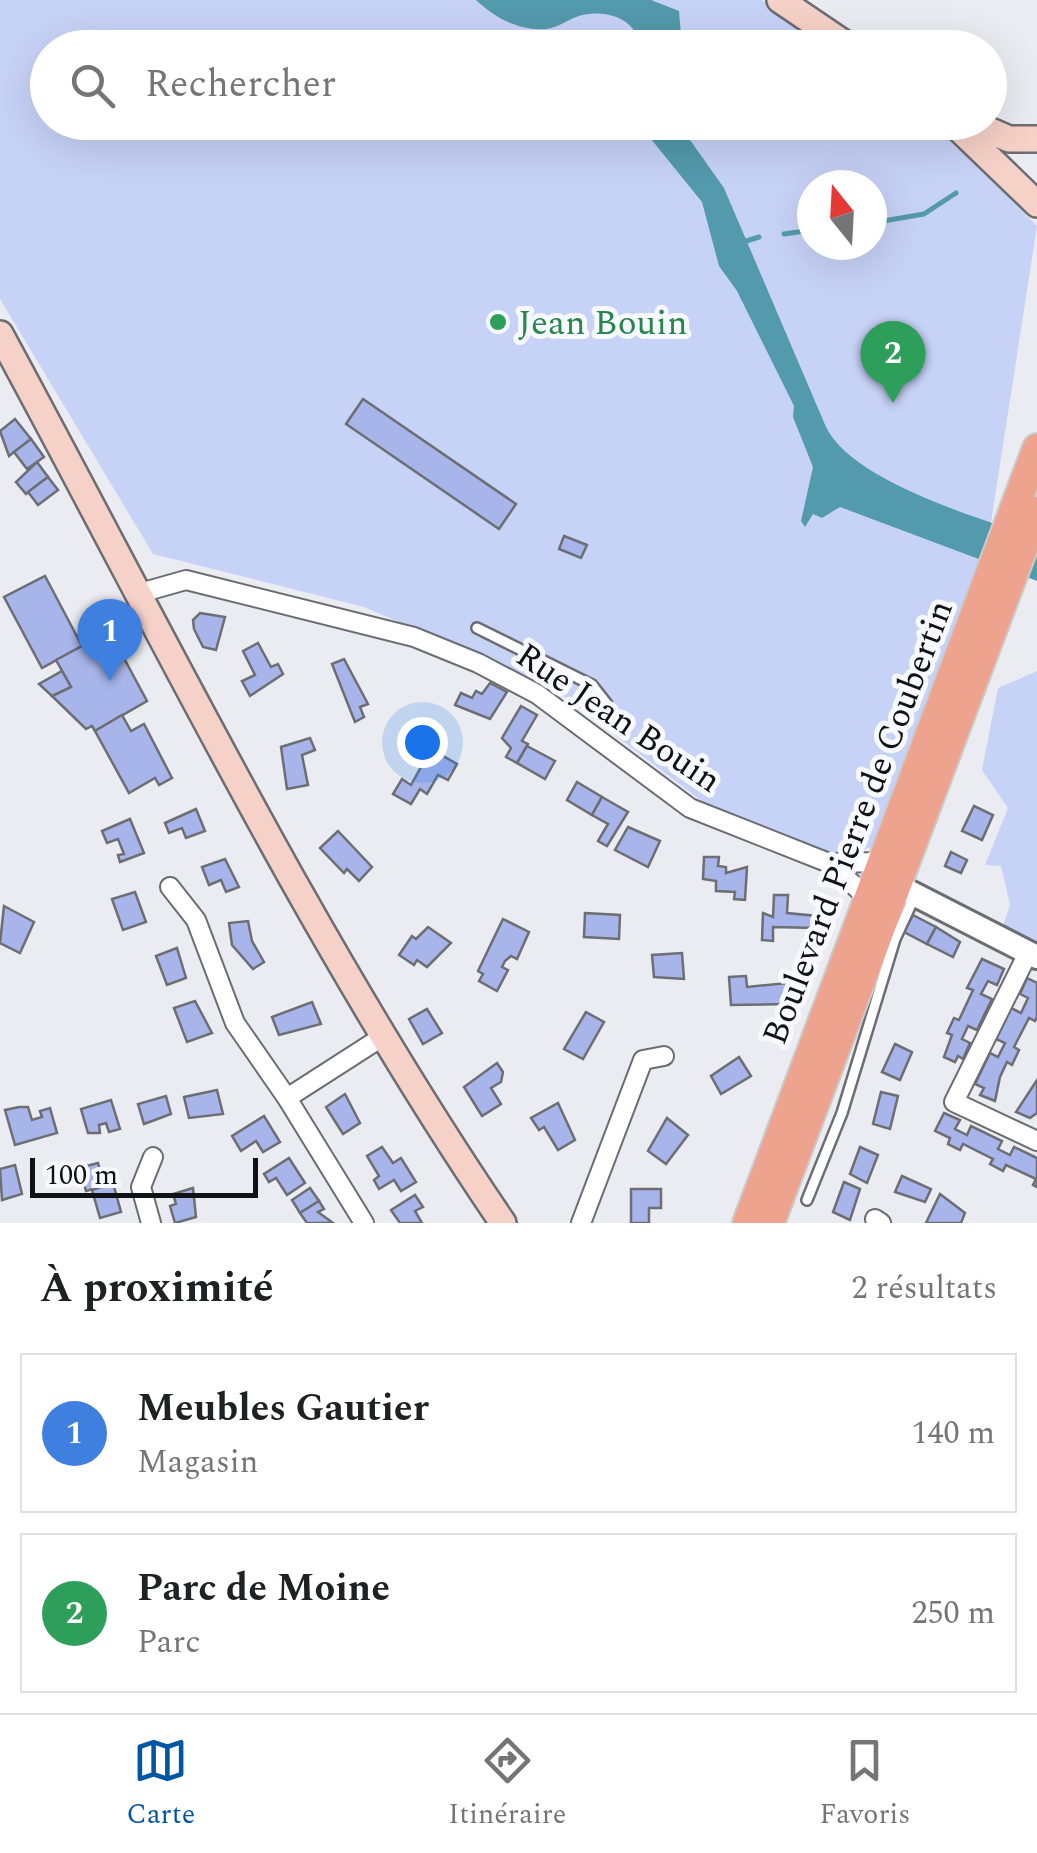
<!DOCTYPE html>
<html lang="fr">
<meta charset="utf-8">
<style>
:root{--surface:#fff;--page:#f6f6f6;--text:#202124;--muted:#757577;--line:#e0e0e0;--accent:#0056a3}
body{margin:0;font-family:Spectral,serif;background:var(--page);color:var(--text)}
.compass{position:absolute;left:797px;top:170px;width:90px;height:90px;border-radius:50%;background:var(--surface);box-shadow:0 10px 40px #0002;rotate:342deg}
.scale{position:absolute;left:30px;bottom:25px;width:228px;box-sizing:border-box;padding-left:10px;border:5px solid #111214;border-top:0;font-size:28px;line-height:35px;white-space:nowrap;color:#111214;-webkit-text-stroke:8px #f7f9fe;paint-order:stroke}
.you{position:absolute;left:422px;top:742px;width:35px;height:35px;margin:-25px;border:8px solid #fff;border-radius:50%;background:#1a73e8;box-shadow:0 0 0 15px #1a73e833}
.badge{display:grid;place-items:center;width:65px;height:65px;border-radius:50%;background:var(--accent);color:#fff;font-size:32px;font-weight:700}
.pin{position:absolute;translate:-50% -82px;filter:drop-shadow(0 2px 5px #0008)}
.pin::after{content:'';position:absolute;top:52px;width:35px;height:30px;background:inherit;clip-path:polygon(0 0,100% 0,50% 100%)}
.list{margin:0;padding:0;list-style:none}
h2{display:flex;justify-content:space-between;align-items:center;height:130px;margin:0;padding:0 40px;font-size:42px}
h2 small{font-size:32px;font-weight:400;color:var(--muted)}
.list li{display:grid;grid-template-columns:65px 1fr auto;gap:30px;align-items:center;box-sizing:border-box;height:160px;margin:0 20px 20px;padding:0 20px;border:2px solid var(--line);border-radius:0px}
.list b{display:block;font-size:38px;white-space:nowrap}
.list p{margin:0;font-size:32px;white-space:nowrap;color:var(--muted)}
.list em{font-size:32px;font-style:normal;color:var(--muted)}
.icon{flex:none;width:55px;height:55px;fill:none;stroke:currentColor;stroke-width:2;stroke-linecap:round;stroke-linejoin:round}
.map{position:relative;flex:none;width:1037px;height:1223px;overflow:hidden}
.search{position:absolute;background:var(--surface);box-shadow:0 10px 40px #0002;left:30px;right:30px;top:30px;height:110px;display:flex;align-items:center;gap:25px;box-sizing:border-box;padding:0 35px;border-radius:55px;color:var(--muted);font-size:38px}
.sheet{height:490px;background:var(--surface)}
nav{display:flex;justify-content:space-around;align-items:center;box-sizing:border-box;height:140px;border-top:2px solid var(--line);background:var(--surface);font-size:28px;color:var(--muted)}
nav a{display:grid;justify-items:center;gap:5px}
nav .on{color:var(--accent)}
.map>svg:first-child{display:block}
.green{fill:#c7d2f7;fill-rule:evenodd}
.water{fill:#539aac}
.lines{fill:none;stroke-linecap:round;stroke-linejoin:round}
.stream{stroke:#539aac;stroke-width:5}
.building{fill:#a7b5ea;stroke:#6c6e74;stroke-width:2.5}
.service-casing{stroke:#6b6d73;stroke-width:14}
.minor-casing{stroke:#6b6d73;stroke-width:22}
.tertiary-casing{stroke:#6b6d73;stroke-width:28}
.secondary-casing{stroke:#6b6d73;stroke-width:30}
.primary-casing{stroke:#cbcbcb;stroke-width:32}
.service{stroke:#fff;stroke-width:9}
.minor{stroke:#fff;stroke-width:18}
.tertiary{stroke:#fff;stroke-width:22}
.secondary{stroke:#f6d1c7;stroke-width:25}
.primary{stroke:#eea38f;stroke-width:28}
.leisure-dot{fill:#2e9e5b;stroke:#f7f9fe;stroke-width:4}
.labels{text-anchor:middle;stroke-width:10;stroke-linejoin:round;paint-order:stroke}
.leisure-label{font-size:35px;fill:#27864d;stroke:#f7f9fe;text-anchor:start}
.street-label{font-size:35px;fill:#111214;stroke:#f7f9fe}
</style>
<div class="map">
<svg width="1037" height="1223" viewBox="0 0 1037 1223">
<rect width="100%" height="100%" fill="#eaecf2"/>
<!-- green -->
<g class="green">
<path d="M0,0H762L830,47L48,48V122L935,123L1037,226L985,561L872,847L840,856L711,808L553,688L364,607L153,554L0,299ZM812,185H872V245H812Z"/>
<path d="M1037,671V949L1001,932L1010,905L1001,866L985,865L1008,808L982,770L998,688Z"/>
</g>
<!-- water -->
<g class="water">
<path d="M476,0H651L679,11L682,47H641C637,20 609,9 582,15C570,18 558,28 546,29C519,31 495,18 476,0Z"/>
<path d="M638,123H678L724,188L826,427C853,482 979,518 1037,538V581L840,507L822,518L813,514L805,527L801,521L813,467L793,417L794,406L737,291L719,266L702,202Z"/>
</g>
<g class="lines">
<!-- stream -->
<g class="stream">
<path d="M872,223L924,214L956,193"/>
<path d="M784,234L812,230"/>
<path d="M743,242L759,237"/>
</g>
</g>
<!-- building -->
<g class="building">
<path d="M363,399L516,504L499,529L346,424Z"/>
<path d="M15,419L31,439L9,456L0,431Z"/>
<path d="M31,439L44,457L27,469L14,452Z"/>
<path d="M37,462L48,477L26,494L16,482Z"/>
<path d="M48,477L58,490L38,505L28,492Z"/>
<path d="M564,536L587,545L581,558L559,549Z"/>
<path d="M45,576L82,646L42,668L4,597Z"/>
<path d="M200,613L225,617L216,650L203,647L194,629L193,620Z"/>
<path d="M104,621L147,701L95,731L92,726L86,729L52,696L71,687L56,660L82,646L77,636Z"/>
<path d="M258,643L271,667L278,664L283,674L250,696L242,681L255,675L243,651Z"/>
<path d="M344,659L368,704L360,707L364,717L355,722L332,664Z"/>
<path d="M62,671L71,687L52,696L39,684Z"/>
<path d="M490,683L507,692L490,719L455,705L461,693L472,698L476,691L482,694Z"/>
<path d="M521,706L537,715L522,741L528,744L517,763L506,757L511,748L502,738Z"/>
<path d="M122,715L131,731L144,724L172,778L159,785L155,778L129,793L95,731Z"/>
<path d="M310,738L315,750L302,755L308,785L287,789L281,747Z"/>
<path d="M527,746L555,761L545,779L517,763Z"/>
<path d="M431,749L457,764L448,780L438,775L427,794L420,789L411,804L393,794L402,779L411,785Z"/>
<path d="M577,782L602,797L592,815L567,800Z"/>
<path d="M602,797L628,812L607,846L598,841L608,824L592,815Z"/>
<path d="M974,806L993,815L982,840L962,831Z"/>
<path d="M196,809L205,831L186,838L182,828L169,833L165,823Z"/>
<path d="M130,819L144,853L120,862L118,855L124,854L118,839L107,843L102,831Z"/>
<path d="M628,827L660,841L648,867L615,850Z"/>
<path d="M338,831L372,867L359,881L347,869L344,873L320,848Z"/>
<path d="M951,852L967,860L961,873L945,866Z"/>
<path d="M704,857H719L718,866L726,867V873L747,867L745,900L734,899L735,892L716,891V881L703,879Z"/>
<path d="M225,859L239,887L226,892L221,880L209,885L202,867Z"/>
<path d="M135,892L146,922L123,930L112,899Z"/>
<path d="M774,895H788L787,913L828,917V936L817,935V928L773,927V941L762,940L763,913L773,917Z"/>
<path d="M4,906L34,922L20,953L0,943Z"/>
<path d="M585,913L620,915L619,939L584,937Z"/>
<path d="M913,915L936,927L927,944L904,932Z"/>
<path d="M503,919L529,932L517,959L511,956L505,961L502,967L508,970L497,991L479,981L483,974L478,971Z"/>
<path d="M248,921L252,941L264,962L253,969L232,945L229,923Z"/>
<path d="M428,927L451,943L427,967L417,960L414,965L399,955L412,936L416,939Z"/>
<path d="M936,927L960,942L953,957L927,944Z"/>
<path d="M177,948L186,978L167,985L156,956Z"/>
<path d="M682,953L684,979L654,977L652,955Z"/>
<path d="M982,959L1004,969L997,985L988,981L981,994L992,999L977,1030L968,1026L962,1039L970,1043L963,1059L958,1056L955,1062L944,1057L952,1035L947,1033L954,1018L959,1020L973,990L967,988Z"/>
<path d="M746,976L747,987L787,983L788,1004L731,1005L729,977Z"/>
<path d="M1027,978L1037,983V1017L1035,1021L1029,1018L1014,1047L1019,1050L1012,1065L1007,1062L1000,1077L995,1101L980,1095L984,1088L975,1084L990,1053L998,1057L1005,1043L996,1039L1011,1008L1021,1013L1028,998L1020,994Z"/>
<path d="M195,1001L212,1033L187,1042L174,1008Z"/>
<path d="M312,1002L321,1024L279,1035L272,1017Z"/>
<path d="M427,1009L442,1033L423,1044L409,1019Z"/>
<path d="M586,1012L604,1022L583,1059L564,1049Z"/>
<path d="M895,1044L912,1052L900,1080L882,1072Z"/>
<path d="M739,1057L751,1076L721,1094L711,1076Z"/>
<path d="M497,1063L503,1072L501,1082L491,1088L501,1104L482,1116L464,1087Z"/>
<path d="M1037,1080V1113L1030,1118L1016,1112Z"/>
<path d="M217,1090L223,1114L189,1118L184,1097Z"/>
<path d="M881,1092L898,1096L890,1129L873,1124Z"/>
<path d="M345,1094L360,1123L343,1134L326,1107Z"/>
<path d="M166,1096L171,1114L144,1124L138,1104Z"/>
<path d="M111,1100L120,1129L109,1132L106,1123L99,1125L100,1133H88L81,1109Z"/>
<path d="M558,1103L575,1140L558,1150L544,1127L539,1130L531,1118Z"/>
<path d="M19,1107H28L32,1120L42,1117L40,1111L50,1108L57,1133L15,1145L5,1110Z"/>
<path d="M944,1113L960,1120L955,1129L967,1135L971,1126L1002,1141L998,1149L1010,1155L1014,1147L1037,1158V1187L1033,1185L1036,1179L1006,1165L1003,1171L990,1164L993,1159L963,1144L960,1150L948,1144L950,1138L935,1131Z"/>
<path d="M264,1116L280,1142L263,1152L256,1141L241,1151L232,1136Z"/>
<path d="M667,1118L688,1135L666,1164L648,1151Z"/>
<path d="M382,1147L393,1163L401,1158L416,1182L401,1191L394,1180L379,1189L374,1180L379,1176L367,1156Z"/>
<path d="M860,1147L878,1155L867,1183L850,1174Z"/>
<path d="M289,1158L305,1183L287,1195L276,1178L269,1182L264,1174Z"/>
<path d="M98,1163L105,1186L86,1191L79,1168Z"/>
<path d="M15,1165L22,1194L2,1200L0,1169Z"/>
<path d="M902,1176L931,1189L925,1202L895,1192Z"/>
<path d="M844,1182L860,1189L850,1220L833,1212Z"/>
<path d="M113,1183L121,1212L100,1218L92,1190Z"/>
<path d="M193,1188L196,1217L175,1223L170,1206L176,1204L173,1194Z"/>
<path d="M310,1188L319,1201L300,1213L292,1200Z"/>
<path d="M631,1189H661V1208H649V1223H631Z"/>
<path d="M940,1194L965,1213L961,1223H926Z"/>
<path d="M415,1195L423,1207L415,1211L422,1223H400L391,1210Z"/>
<path d="M319,1201L324,1209L318,1212L333,1223H307L300,1213Z"/>
</g>
<g class="lines">
<defs>
<g id="service">
<path d="M477,628L592,685L607,704"/>
<path d="M807,1200L842,1113L895,939L914,898"/>
</g>
<g id="minor">
<path d="M140,593L186,580L414,637L478,663L537,694L690,808L829,863"/>
<path d="M170,887L196,920L235,1023L287,1098"/>
<path d="M868,898L829,863L882,862"/>
<path d="M1028,953L954,1102L1037,1141"/>
<path d="M875,1219L881,1223"/>
<path d="M151,1223L141,1187L153,1157"/>
<path d="M364,1223L287,1098L382,1037"/>
<path d="M581,1223L643,1060L664,1056"/>
</g>
<path id="tertiary" d="M898,886L1037,957"/>
<g id="secondary">
<path d="M780,0L851,48"/>
<path d="M952,122L1037,204"/>
<path d="M970,122L1009,139H1037"/>
<path d="M0,334C162,633 311,941 503,1223"/>
</g>
<g id="primary">
<path d="M747,1223L1037,448"/>
<path d="M770,1223L1037,511"/>
</g>
</defs>
<!-- service casing -->
<use href="#service" class="service-casing"/>
<!-- minor casing -->
<use href="#minor" class="minor-casing"/>
<!-- tertiary casing -->
<use href="#tertiary" class="tertiary-casing"/>
<!-- secondary casing -->
<use href="#secondary" class="secondary-casing"/>
<!-- primary casing -->
<use href="#primary" class="primary-casing"/>
<!-- service -->
<use href="#service" class="service"/>
<!-- minor -->
<use href="#minor" class="minor"/>
<!-- tertiary -->
<use href="#tertiary" class="tertiary"/>
<!-- secondary -->
<use href="#secondary" class="secondary"/>
<!-- primary -->
<use href="#primary" class="primary"/>
</g>
<!-- markers -->
<circle class="leisure-dot" cx="498" cy="322" r="10"/>
<g class="labels">
<!-- leisure labels -->
<g class="leisure-label">
<text x="518" y="334">Jean Bouin</text>
</g>
<!-- street labels -->
<g class="street-label">
<text transform="translate(619 717) rotate(34)" y="12">Rue Jean Bouin</text>
<text transform="translate(857 822) rotate(-69)" y="12">Boulevard Pierre de Coubertin</text>
</g>
</g>
</svg>
<svg class="compass" viewBox="-18 -18 36 36"><path d="M0-13l5 13h-10z" fill="#e53935"/><path d="M0 13l5-13h-10z" fill="#757577"/></svg>
<div class="scale">100 m</div>
<div class="you"></div>
<div class="pin badge" style="left:110px;top:681px;background:#3f7fe0">1</div>
<div class="pin badge" style="left:893px;top:403px;background:#2e9e5b">2</div>
<div class="search"><svg class="icon" aria-label="search" viewBox="0 0 24 24"><circle cx="10" cy="10" r="6"/><path d="M15 15l6 6"/></svg>Rechercher</div>
</div>
<section class="sheet">
<h2>À proximité<small>2 résultats</small></h2>
<ul class="list">
<li><span class="badge" style="background:#3f7fe0">1</span><div><b>Meubles Gautier</b><p>Magasin</p></div><em>140 m</em></li>
<li><span class="badge" style="background:#2e9e5b">2</span><div><b>Parc de Moine</b><p>Parc</p></div><em>250 m</em></li>
</ul>
</section>
<nav>
<a class="on"><svg class="icon" aria-label="map" viewBox="0 0 24 24"><path d="M3 6l6-2 6 2 6-2v14l-6 2-6-2-6 2zM9 4v14M15 6v14"/></svg>Carte</a>
<a><svg class="icon" aria-label="directions" viewBox="0 0 24 24"><path d="M12 3l9 9-9 9-9-9zM9 14v-3h6M13 9l2 2-2 2"/></svg>Itinéraire</a>
<a><svg class="icon" aria-label="saved" viewBox="0 0 24 24"><path d="M7 4h10v16l-5-4-5 4z"/></svg>Favoris</a>
</nav>
